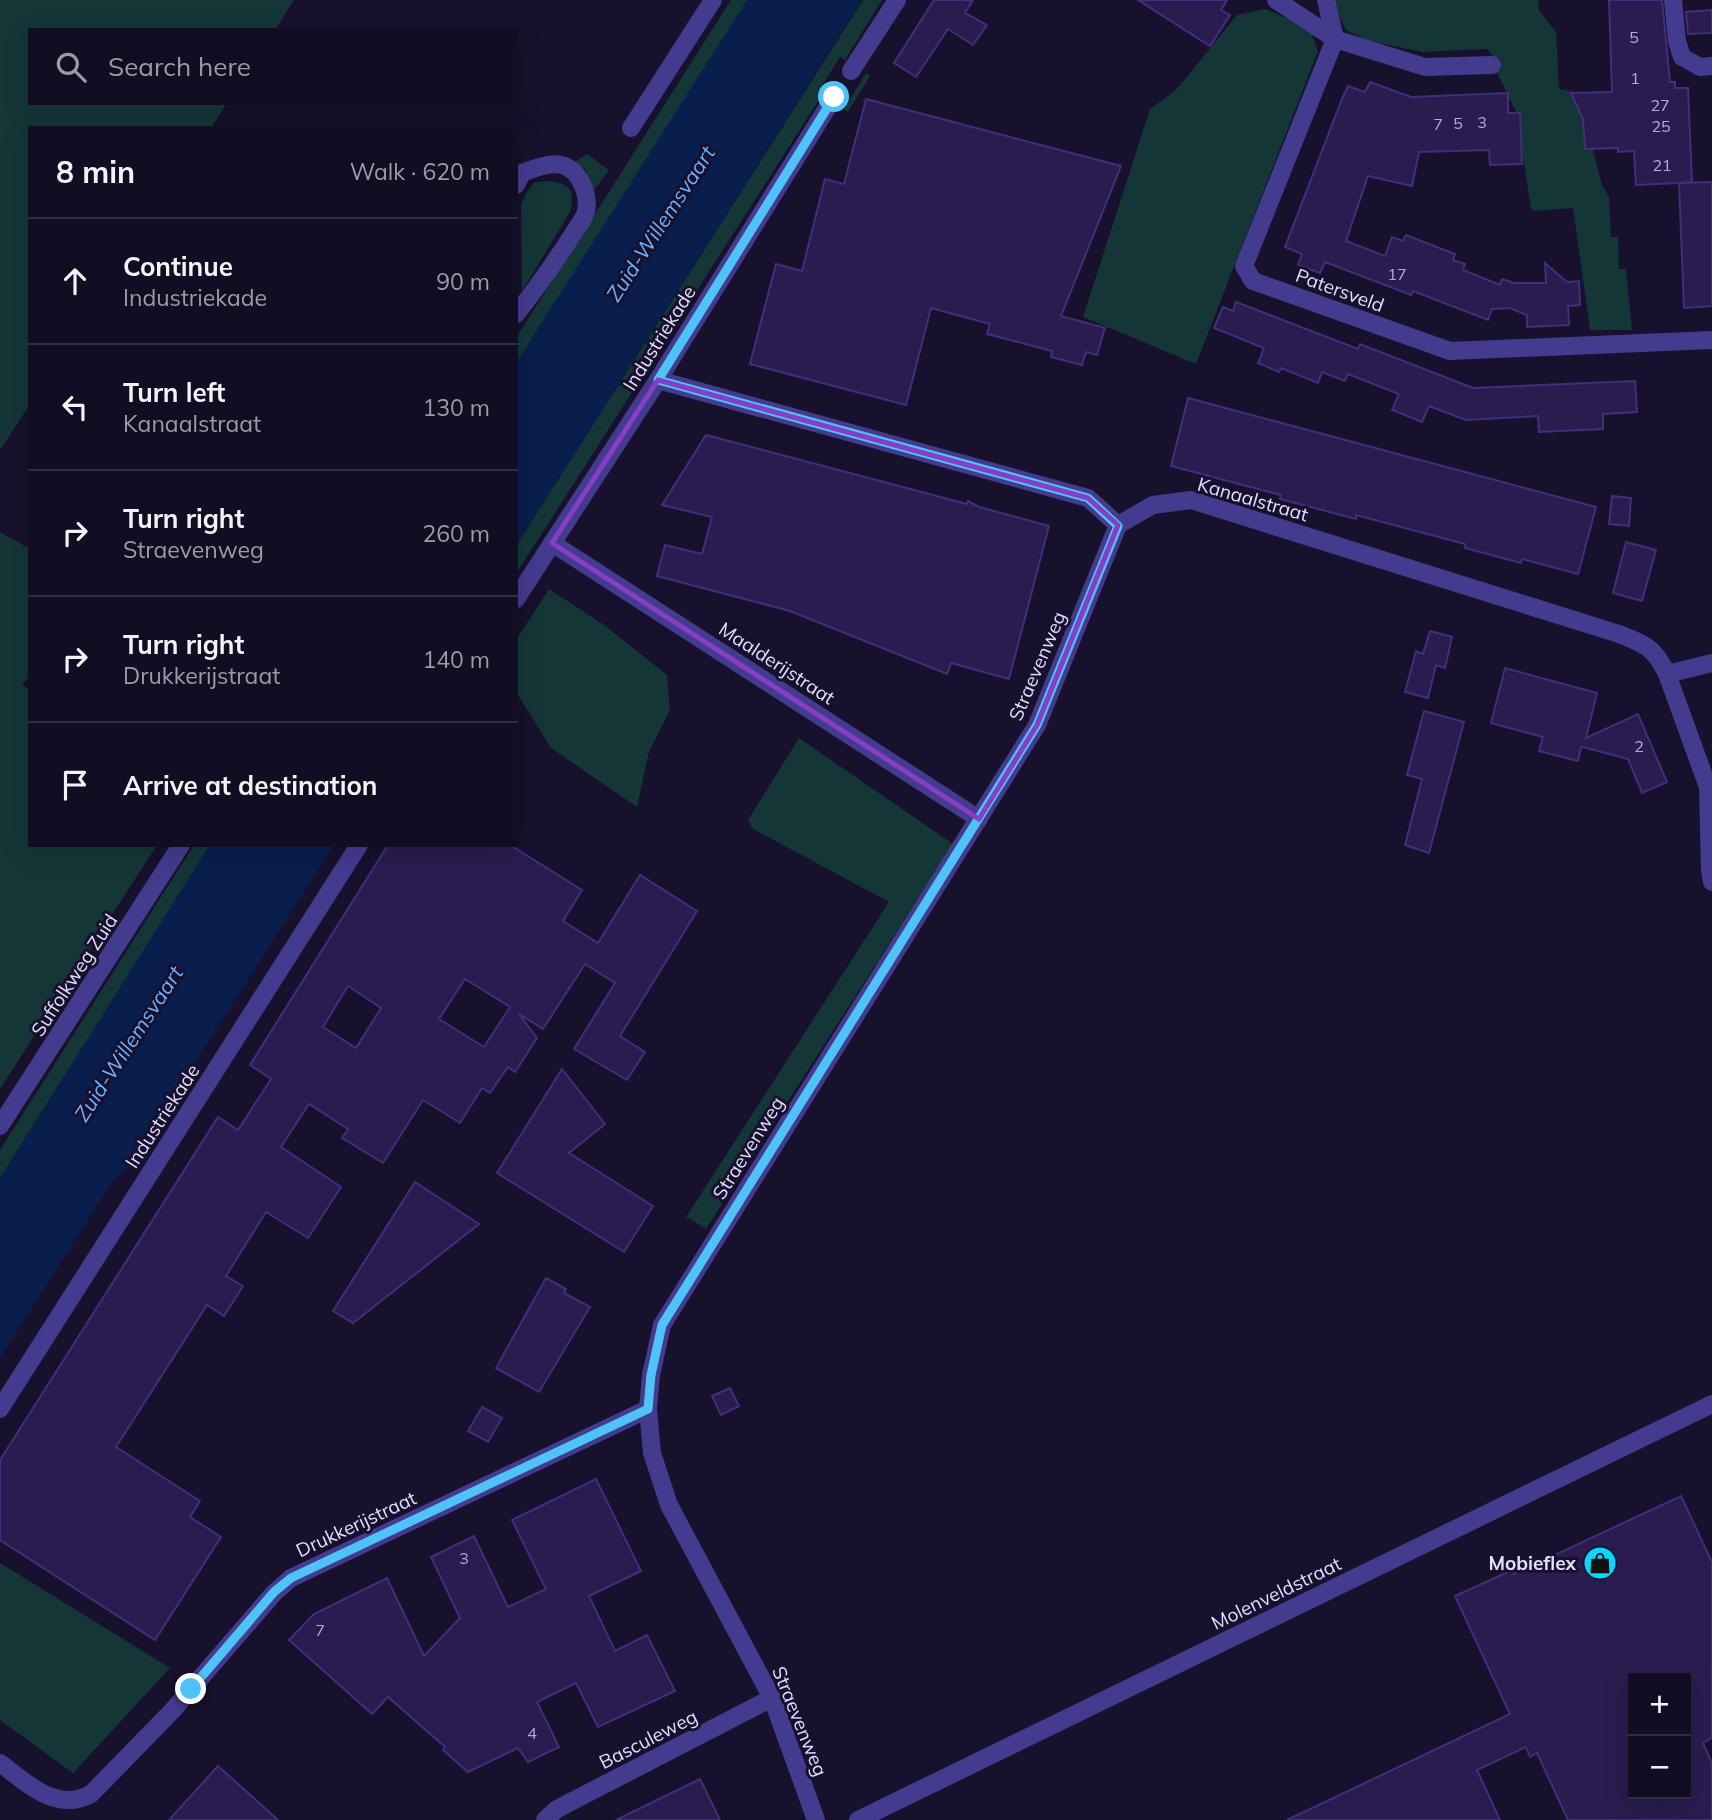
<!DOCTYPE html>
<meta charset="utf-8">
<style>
:root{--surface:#110d22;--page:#1a162a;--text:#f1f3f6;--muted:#9c9ca5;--line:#302d40}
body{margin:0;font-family:Mulish,sans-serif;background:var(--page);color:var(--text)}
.controls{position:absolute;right:21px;bottom:21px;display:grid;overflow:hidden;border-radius:0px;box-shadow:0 7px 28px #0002}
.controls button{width:63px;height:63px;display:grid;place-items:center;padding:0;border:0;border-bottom:2px solid var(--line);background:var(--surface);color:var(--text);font:35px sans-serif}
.stop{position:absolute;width:21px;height:21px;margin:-16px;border:5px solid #4fc3f7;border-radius:50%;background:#fff}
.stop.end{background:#4fc3f7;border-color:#fff;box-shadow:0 2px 7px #0008}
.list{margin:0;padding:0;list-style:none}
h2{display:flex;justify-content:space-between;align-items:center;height:91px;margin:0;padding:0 28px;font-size:30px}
h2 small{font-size:23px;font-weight:400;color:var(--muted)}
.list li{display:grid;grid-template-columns:46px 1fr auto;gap:21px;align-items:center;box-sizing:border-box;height:126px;padding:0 28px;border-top:2px solid var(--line)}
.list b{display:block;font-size:26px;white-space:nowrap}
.list p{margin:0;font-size:23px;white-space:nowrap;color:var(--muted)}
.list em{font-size:23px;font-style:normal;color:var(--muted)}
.icon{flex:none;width:38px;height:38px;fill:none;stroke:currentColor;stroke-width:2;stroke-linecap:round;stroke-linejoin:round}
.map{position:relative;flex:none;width:1712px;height:1820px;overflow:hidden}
.search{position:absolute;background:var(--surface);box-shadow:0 7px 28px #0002;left:28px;top:28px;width:490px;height:77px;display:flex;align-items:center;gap:18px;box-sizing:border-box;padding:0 24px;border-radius:0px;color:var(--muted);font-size:26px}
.panel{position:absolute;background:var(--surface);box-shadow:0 7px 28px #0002;left:28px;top:126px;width:490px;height:721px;border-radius:0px}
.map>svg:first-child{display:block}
.green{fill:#143637}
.water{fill:#0a1e4d}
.building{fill:#2a1c4e;stroke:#422e7b;stroke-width:2;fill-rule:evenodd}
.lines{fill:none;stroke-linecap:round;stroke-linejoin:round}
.minor{stroke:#433b8d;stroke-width:18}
.route{stroke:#4fc3f7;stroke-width:9}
.marked{fill:none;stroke:#853ec5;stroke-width:5;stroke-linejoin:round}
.labels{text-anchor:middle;stroke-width:6;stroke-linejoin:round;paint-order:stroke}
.number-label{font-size:16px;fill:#b5add3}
.street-label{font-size:19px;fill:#e3ddff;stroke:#17112d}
.poi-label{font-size:19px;font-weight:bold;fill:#e3ddff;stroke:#17112d;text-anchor:end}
.water-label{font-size:21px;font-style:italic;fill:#6bb1ff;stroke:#17112d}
</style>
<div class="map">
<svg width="1712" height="1820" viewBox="0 0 1712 1820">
<rect width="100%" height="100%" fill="#17112d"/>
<!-- green -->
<g class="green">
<path d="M0,0H294L275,30H30V103H227L211,128H30V404L0,450Z"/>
<path d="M731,0H748L516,364V338Z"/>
<path d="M863,0H882L845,60L840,57L818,92L822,95L516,574V546Z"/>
<path d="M1331,0H1538L1539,10L1556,32L1559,89L1572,91L1583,111L1602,185L1609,197L1611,237H1618L1619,269H1626L1632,330H1590L1573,208L1535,211L1531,209L1516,112L1496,70L1494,58L1487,49L1423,52L1366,40L1346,30Z"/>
<path d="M1265,9L1291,20L1311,32L1318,51L1196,364L1083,317L1150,109L1176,90L1237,15Z"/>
<path d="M866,73L870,76L848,112L844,109Z"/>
<path d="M587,154L609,170L594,190L585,169L574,162Z"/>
<path d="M550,181C572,184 575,192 570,212L522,291L521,206L526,193L535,182Z"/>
<path d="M0,532L30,549V675L22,685L30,690V845H157L0,1089Z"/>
<path d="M549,589L604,625L667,675L670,710L649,752L637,807L551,748L516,692V640Z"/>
<path d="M799,738L953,844L706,1229L686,1217L889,902L753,829L748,820Z"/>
<path d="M194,845H210L0,1178V1150Z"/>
<path d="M0,1563L170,1668L73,1773L0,1720Z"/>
</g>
<!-- water -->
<g class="water">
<path d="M747,0H862L516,546V363Z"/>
<path d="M210,845H334L128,1167L112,1182L0,1358V1178Z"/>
</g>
<!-- building -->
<g class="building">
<path d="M934,0H973L965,13L987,25L973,45L948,29L916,77L894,63Z"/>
<path d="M1138,0H1227L1221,10L1230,15L1210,46Z"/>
<path d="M1609,0H1662L1670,82H1675V88H1688L1692,182L1680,183L1712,182V306L1684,308L1679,183L1636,185L1634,151L1618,152V148L1585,149L1583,119L1571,93L1612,92Z"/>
<path d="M1712,10V33L1688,34L1686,12Z"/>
<path d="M1370,82L1411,97L1508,93V113H1520L1522,164L1490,165L1489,150L1419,152L1412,186L1368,176L1346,241L1385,256L1392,237L1403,241L1406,235L1455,254L1453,260L1465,264L1463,270L1500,285L1502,279L1514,283H1546L1545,263L1567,282L1579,281L1580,305L1568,306L1569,325L1527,327V315L1510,308L1492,309L1488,320L1413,291L1411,295L1325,262L1320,273L1298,265L1302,254L1285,247L1342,99L1348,86L1365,92Z"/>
<path d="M866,99L1121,166L1061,316L1105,328L1097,355L1086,352L1082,365L1051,357L1052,351L987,334L990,324L931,308L906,405L750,364L776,264L802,271L825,179L844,184Z"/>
<path d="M1236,302L1358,349L1360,344L1473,388L1635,381L1637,412L1603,414V429L1539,432L1538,416L1466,420L1429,406L1422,422L1392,410L1399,394L1348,374L1345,381L1322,372L1318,383L1281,368L1279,372L1258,363L1264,348L1214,328L1223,307L1233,311Z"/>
<path d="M1188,398L1596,507L1578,574L1522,559L1521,563L1465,548V544L1356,515V519L1280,499L1281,495L1171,466Z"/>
<path d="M706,435L967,504L968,501L979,507L1049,526L1009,679L951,663L947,674L790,611L657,576L665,545L702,554L712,517L662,505Z"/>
<path d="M1612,496L1631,498L1629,526L1609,524Z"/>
<path d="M1626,542L1656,550L1642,601L1613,593Z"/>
<path d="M1430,631L1452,637L1445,668L1436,665L1428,698L1405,692L1416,651L1423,654Z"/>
<path d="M1505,668L1597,693L1586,738L1638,714L1667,782L1642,793L1628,759L1583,747L1581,748L1578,761L1539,751L1543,737L1491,723Z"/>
<path d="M1424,711L1464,722L1429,853L1405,845L1422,779L1407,775Z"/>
<path d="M388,845H510L582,890L563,921L598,943L640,875L697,911L620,1036L645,1052L627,1080L574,1049L615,983L585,964L543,1029L519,1014L537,1038L515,1072L508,1067L490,1093L482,1088L460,1123L423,1100L383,1163L342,1138L348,1129L309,1104L281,1147L341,1187L308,1238L266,1212L226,1276L243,1286L224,1316L207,1305L116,1447L200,1501L190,1517L221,1537L155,1640L0,1540V1460L218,1117L238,1130L271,1079L250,1065ZM465,979L510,1007L484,1047L439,1019ZM348,986L381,1008L356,1048L323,1027Z"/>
<path d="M562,1069L605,1124L569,1153L653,1206L624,1252L497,1173Z"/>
<path d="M415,1182L479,1224L353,1323L333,1311Z"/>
<path d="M546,1278L566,1289L564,1293L590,1307L539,1392L496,1368Z"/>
<path d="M730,1388L739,1406L721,1415L712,1396Z"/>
<path d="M482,1407L502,1418L488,1442L468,1431Z"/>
<path d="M596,1479L641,1571L589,1596L615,1651L647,1635L675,1691L598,1727L576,1683L537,1702L559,1747L528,1762L518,1748L468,1772L443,1750L445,1747L388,1697L372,1714L289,1640L314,1614L387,1578L424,1656L460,1618L431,1557L474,1536L508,1607L546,1589L512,1520Z"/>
<path d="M1681,1496L1712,1562V1738L1703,1743L1712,1763V1820H1568L1537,1753L1530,1757L1526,1747L1477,1770L1500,1820H1287L1510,1714L1455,1596L1512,1570L1514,1574ZM1633,1678H1686V1794H1633Z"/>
<path d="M218,1766L278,1820H169Z"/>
<path d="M700,1779L720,1820H616Z"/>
</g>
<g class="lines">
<!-- minor -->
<g class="minor">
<path d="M1276,0L1335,39L1425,67L1492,65"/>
<path d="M1326,0L1335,39L1244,266L1253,281L1450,351L1712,340"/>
<path d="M1673,0L1677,41L1682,57L1700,67L1712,66"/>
<path d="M851,71L897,0"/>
<path d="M631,128L713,0"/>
<path d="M516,185L522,173C538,167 558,158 573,171C583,181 589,197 586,211C585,218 577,227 573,234C555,262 537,288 516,314"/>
<path d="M658,380L1088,498L1118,525"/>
<path d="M1118,525L1153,505L1191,500L1619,634C1645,644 1655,648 1667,674L1708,787L1710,870L1712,882"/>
<path d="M552,543L979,819"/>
<path d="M516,599L658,380L834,97"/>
<path d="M1667,674L1712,663"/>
<path d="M0,1126L181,845"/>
<path d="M0,1409L359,845"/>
<path d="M0,1763C27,1783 56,1813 91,1794L172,1711L274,1593L291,1578L648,1409"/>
<path d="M545,1820L557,1809L772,1698"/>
<path d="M816,1820L772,1698L669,1505L652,1453L648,1409L651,1375L662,1325L1037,725L1118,525"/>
<path d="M858,1820L1712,1404"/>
</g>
</g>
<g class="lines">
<!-- route -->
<path class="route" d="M191,1689L274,1592L291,1578L648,1409L651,1375L662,1325L1037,725L1118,526L1088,498L658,380L834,97"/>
</g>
<!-- marked area -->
<path class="marked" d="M658,380L1088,498L1118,525L1037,725L979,819L552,543Z"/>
<!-- icons -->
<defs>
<symbol id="shop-disc" viewBox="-11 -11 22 22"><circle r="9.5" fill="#09d6ff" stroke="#17112d"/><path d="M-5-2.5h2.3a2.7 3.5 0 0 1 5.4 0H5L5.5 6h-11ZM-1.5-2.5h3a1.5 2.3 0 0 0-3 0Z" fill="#111"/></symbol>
</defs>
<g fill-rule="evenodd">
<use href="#shop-disc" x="1581" y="1544" width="38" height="38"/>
</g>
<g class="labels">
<!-- number labels -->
<g class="number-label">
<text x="1634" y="43">5</text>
<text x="1635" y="84">1</text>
<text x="1660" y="111">27</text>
<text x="1482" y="128">3</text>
<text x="1458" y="129">5</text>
<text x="1438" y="130">7</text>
<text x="1661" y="132">25</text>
<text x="1662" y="171">21</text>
<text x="1397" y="280">17</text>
<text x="1639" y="752">2</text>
<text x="464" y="1564">3</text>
<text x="320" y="1636">7</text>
<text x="532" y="1739">4</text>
</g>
<!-- street labels -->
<g class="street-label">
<text transform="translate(1340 290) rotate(20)" y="7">Patersveld</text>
<text transform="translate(659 338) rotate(-58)" y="7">Industriekade</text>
<text transform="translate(1253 499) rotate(16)" y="7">Kanaalstraat</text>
<text transform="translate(777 663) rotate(33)" y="7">Maalderijstraat</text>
<text transform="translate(1037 666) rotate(-67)" y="7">Straevenweg</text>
<text transform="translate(74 975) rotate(-57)" y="7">Suffolkweg Zuid</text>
<text transform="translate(162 1116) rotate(-57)" y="7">Industriekade</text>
<text transform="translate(748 1148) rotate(-58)" y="7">Straevenweg</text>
<text transform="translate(356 1524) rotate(-25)" y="7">Drukkerijstraat</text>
<text transform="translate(1276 1593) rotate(-26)" y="7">Molenveldstraat</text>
<text transform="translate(800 1721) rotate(68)" y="7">Straevenweg</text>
<text transform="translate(648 1739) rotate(-27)" y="7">Basculeweg</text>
</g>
<!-- poi labels -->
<g class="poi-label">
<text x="1576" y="1570">Mobieflex</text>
</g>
<!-- water labels -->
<g class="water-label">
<text transform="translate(661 224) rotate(-57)" y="7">Zuid-Willemsvaart</text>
<text transform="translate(129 1044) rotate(-57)" y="7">Zuid-Willemsvaart</text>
</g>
</g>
</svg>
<div class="controls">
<button>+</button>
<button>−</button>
</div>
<div class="stop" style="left:834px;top:97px"></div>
<div class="stop end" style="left:191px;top:1689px"></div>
<div class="search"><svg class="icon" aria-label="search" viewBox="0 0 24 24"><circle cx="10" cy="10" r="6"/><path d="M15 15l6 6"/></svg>Search here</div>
<section class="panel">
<h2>8 min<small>Walk · 620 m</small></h2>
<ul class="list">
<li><svg class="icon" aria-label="ahead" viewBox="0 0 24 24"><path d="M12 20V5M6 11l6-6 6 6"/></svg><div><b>Continue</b><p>Industriekade</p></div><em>90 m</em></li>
<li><svg class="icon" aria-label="left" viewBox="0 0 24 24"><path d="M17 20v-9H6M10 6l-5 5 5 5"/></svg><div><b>Turn left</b><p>Kanaalstraat</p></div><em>130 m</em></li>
<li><svg class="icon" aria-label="right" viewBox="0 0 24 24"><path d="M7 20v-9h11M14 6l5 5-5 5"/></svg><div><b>Turn right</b><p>Straevenweg</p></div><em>260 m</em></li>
<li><svg class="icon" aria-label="right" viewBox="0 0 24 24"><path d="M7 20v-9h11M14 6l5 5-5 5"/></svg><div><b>Turn right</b><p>Drukkerijstraat</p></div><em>140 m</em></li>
<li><svg class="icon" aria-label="arrive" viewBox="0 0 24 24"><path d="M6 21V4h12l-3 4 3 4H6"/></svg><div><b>Arrive at destination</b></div></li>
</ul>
</section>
</div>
